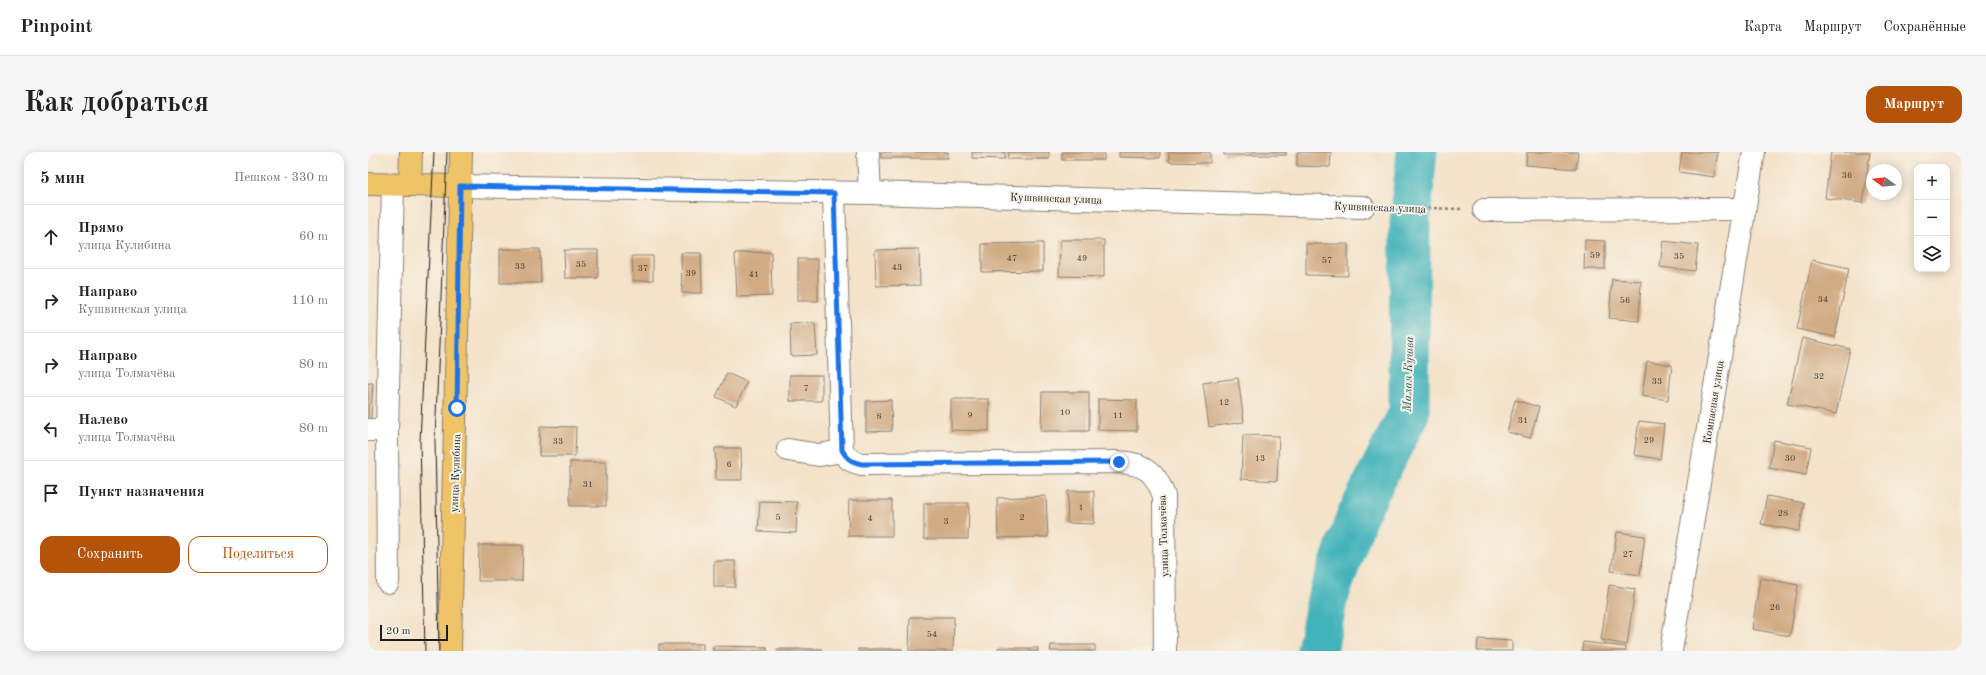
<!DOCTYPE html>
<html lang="ru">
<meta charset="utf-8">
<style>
:root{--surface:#fff;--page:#f6f6f6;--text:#222;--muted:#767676;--line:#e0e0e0;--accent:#b45309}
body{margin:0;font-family:"Old Standard TT",serif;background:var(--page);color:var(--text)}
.controls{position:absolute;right:12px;top:12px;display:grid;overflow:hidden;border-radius:8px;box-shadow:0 2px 10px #0003}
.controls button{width:36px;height:36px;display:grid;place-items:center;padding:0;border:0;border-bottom:1px solid var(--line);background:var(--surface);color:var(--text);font:20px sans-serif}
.compass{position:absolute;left:1498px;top:12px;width:36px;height:36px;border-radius:50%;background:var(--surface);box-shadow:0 2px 10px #0003;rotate:285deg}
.scale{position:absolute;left:12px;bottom:10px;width:68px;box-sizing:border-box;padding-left:4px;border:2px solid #1c1c1c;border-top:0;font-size:11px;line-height:14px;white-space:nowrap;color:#1c1c1c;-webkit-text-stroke:3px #f7f3e8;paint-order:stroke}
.stop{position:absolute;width:12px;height:12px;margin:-9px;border:3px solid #1a73e8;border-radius:50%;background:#fff}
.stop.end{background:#1a73e8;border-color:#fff;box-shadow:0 1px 4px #0008}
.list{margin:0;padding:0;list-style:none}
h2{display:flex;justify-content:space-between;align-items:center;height:52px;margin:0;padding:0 16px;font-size:17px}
h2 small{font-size:13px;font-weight:400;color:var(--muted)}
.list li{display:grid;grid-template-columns:26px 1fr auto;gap:12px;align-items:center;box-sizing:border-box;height:64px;padding:0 16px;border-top:1px solid var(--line)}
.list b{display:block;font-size:15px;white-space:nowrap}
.list p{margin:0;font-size:13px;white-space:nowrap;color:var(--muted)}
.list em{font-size:13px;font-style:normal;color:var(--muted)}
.actions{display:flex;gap:8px;padding:12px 16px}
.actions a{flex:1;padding:9px 0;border:1px solid var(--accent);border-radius:12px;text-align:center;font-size:14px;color:var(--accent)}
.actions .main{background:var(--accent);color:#fff}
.icon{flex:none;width:22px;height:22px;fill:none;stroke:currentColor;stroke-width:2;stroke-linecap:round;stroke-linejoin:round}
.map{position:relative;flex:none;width:1594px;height:499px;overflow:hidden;border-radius:12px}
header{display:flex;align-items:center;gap:24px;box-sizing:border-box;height:56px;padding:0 20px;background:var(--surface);border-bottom:1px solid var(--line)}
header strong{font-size:19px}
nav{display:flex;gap:22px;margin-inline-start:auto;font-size:14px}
.intro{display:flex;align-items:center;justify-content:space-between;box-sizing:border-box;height:96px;padding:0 24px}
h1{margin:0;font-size:28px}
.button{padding:10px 18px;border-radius:12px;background:var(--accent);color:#fff;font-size:14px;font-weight:700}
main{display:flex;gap:24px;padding:0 24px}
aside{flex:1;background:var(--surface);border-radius:12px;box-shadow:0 2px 10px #0003}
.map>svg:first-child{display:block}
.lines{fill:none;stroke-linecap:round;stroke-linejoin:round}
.river{stroke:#43b3ba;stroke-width:41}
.building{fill:#d1ab84}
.minor-casing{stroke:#887f72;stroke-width:24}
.major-casing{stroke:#887f72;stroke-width:24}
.path{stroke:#887f72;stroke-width:2.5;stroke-dasharray:3 3;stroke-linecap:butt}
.minor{stroke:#fff;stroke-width:22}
.major{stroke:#efc469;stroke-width:22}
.tram{stroke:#1c1c1c;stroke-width:1}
.route{stroke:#1a73e8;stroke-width:5}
.labels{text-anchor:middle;stroke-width:4;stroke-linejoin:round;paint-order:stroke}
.number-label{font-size:9px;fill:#494036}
.street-label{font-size:11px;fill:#1c1c1c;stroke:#f7f3e8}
.water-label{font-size:12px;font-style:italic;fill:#2c585b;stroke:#f7f3e8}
</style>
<header>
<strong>Pinpoint</strong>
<nav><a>Карта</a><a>Маршрут</a><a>Сохранённые</a></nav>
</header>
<div class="intro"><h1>Как добраться</h1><a class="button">Маршрут</a></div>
<main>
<aside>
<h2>5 мин<small>Пешком · 330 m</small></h2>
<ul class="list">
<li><svg class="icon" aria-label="ahead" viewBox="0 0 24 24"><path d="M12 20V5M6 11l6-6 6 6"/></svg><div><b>Прямо</b><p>улица Кулибина</p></div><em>60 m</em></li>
<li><svg class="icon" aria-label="right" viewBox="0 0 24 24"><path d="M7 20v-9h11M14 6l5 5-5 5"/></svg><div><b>Направо</b><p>Кушвинская улица</p></div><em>110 m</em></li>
<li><svg class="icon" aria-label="right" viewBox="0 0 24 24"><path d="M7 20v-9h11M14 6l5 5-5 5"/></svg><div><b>Направо</b><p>улица Толмачёва</p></div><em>80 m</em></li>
<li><svg class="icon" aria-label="left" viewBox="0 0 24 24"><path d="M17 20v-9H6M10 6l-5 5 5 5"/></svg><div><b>Налево</b><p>улица Толмачёва</p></div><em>80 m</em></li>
<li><svg class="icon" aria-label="arrive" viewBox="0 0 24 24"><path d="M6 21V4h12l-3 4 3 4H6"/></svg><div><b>Пункт назначения</b></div></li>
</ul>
<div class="actions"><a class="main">Сохранить</a><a>Поделиться</a></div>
</aside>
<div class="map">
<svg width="1594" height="499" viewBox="0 0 1594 499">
<rect width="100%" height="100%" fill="#f7f3e8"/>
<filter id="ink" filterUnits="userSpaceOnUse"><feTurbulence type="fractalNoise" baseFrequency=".025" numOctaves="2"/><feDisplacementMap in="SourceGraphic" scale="8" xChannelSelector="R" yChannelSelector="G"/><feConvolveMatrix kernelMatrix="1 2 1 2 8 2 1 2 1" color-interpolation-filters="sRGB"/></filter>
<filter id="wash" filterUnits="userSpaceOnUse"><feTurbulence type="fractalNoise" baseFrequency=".012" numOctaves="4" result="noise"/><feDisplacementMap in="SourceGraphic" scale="16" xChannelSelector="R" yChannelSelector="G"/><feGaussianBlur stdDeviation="0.9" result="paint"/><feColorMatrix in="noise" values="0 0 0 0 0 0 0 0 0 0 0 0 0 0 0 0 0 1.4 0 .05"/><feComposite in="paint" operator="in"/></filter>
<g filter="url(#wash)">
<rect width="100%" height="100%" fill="#f4e2c9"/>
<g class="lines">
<!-- river -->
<path class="river" d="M949,499L959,448L989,364L1041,261L1042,69L1049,0"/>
</g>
<g id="blocks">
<!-- building -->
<g class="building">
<rect x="513" y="0" width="67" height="6"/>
<path d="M604,0H637V7L604,6Z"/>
<rect x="640" y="0" width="41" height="7"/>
<rect x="694" y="0" width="42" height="8"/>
<path d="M751,0H792V6L751,5Z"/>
<path d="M801,0H842V11L801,10Z"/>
<rect x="856" y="0" width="62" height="3"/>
<path d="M929,0H963L962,15L929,14Z"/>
<path d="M1159,0H1210L1208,17L1158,13Z"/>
<path d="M1314,0H1350L1346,25L1311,20Z"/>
<path d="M1463,0H1502L1495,51L1457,46Z"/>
<path d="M692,88H736V125L691,124Z"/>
<path d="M1217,88L1237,89V117H1216Z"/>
<path d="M1295,89L1330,93L1327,119L1292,115Z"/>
<path d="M675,91V119L614,120V92Z"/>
<path d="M938,92H980V124L938,123Z"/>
<path d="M132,97H172L173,131H132Z"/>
<path d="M551,97L552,133L508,134L507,98Z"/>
<path d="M196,98H230V126H197Z"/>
<path d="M403,100L404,144L369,145L367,101Z"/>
<path d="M313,101H333L334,141H314Z"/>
<path d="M264,104H285V128L265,129Z"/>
<rect x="430" y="107" width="20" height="42"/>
<path d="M1444,108L1481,116L1467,185L1429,177Z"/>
<path d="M1244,127L1273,129L1271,169L1241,166Z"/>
<path d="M447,171L449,203L423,204L422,172Z"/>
<path d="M1434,186L1482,197L1468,262L1419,252Z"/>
<path d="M1279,209L1304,213L1300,248L1274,244Z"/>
<path d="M359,221L379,230L368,254L348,245Z"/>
<rect x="422" y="223" width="32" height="26"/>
<path d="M870,226L876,270L841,275L835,231Z"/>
<path d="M0,231H5L3,267H0Z"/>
<path d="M674,240H721V279H673Z"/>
<path d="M583,247H621V279L583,278Z"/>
<path d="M730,247L769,248V279L730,278Z"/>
<path d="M523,248L524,279L498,280V249Z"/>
<path d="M1147,248L1171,255L1162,286L1139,280Z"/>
<path d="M1271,269L1296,272L1292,307L1266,303Z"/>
<path d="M172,274L208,275L207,304H171Z"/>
<path d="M875,283L911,284L909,329L873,327Z"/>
<path d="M1406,288L1443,295L1438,323L1401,316Z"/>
<path d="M347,296H373L374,328H348Z"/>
<rect x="202" y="310" width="36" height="44"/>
<path d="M700,339H726V372L699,371Z"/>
<path d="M678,344L680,385L630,386L629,346Z"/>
<path d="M1399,344L1436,351L1431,379L1393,372Z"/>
<path d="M481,348H524V384H480Z"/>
<path d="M392,349L429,350L428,381L390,379Z"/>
<path d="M556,351H601L600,387H556Z"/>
<path d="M1249,380L1277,384L1272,423L1243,419Z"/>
<path d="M111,393H155L154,429H110Z"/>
<rect x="346" y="409" width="21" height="26"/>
<path d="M1392,426L1430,433L1422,484L1384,477Z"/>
<path d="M1241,433L1267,437L1259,493L1233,488Z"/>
<path d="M542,465H586L585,499H541Z"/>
<path d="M1110,487L1144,489V499H1109Z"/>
<path d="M1215,490L1258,495V499H1214Z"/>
<rect x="291" y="492" width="44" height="7"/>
<path d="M683,493H727V499H682Z"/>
<path d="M345,494L399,495V499H345Z"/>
<rect x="630" y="496" width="40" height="3"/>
<path d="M409,497H454L453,499H409Z"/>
<rect x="490" y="497" width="44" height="2"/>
</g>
</g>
</g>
<g filter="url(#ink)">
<use href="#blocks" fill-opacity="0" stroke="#887f72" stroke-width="1"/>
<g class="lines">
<defs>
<g id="minor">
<path d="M500,0L502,41"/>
<path d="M92,34L502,41L995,55"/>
<path d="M466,41L474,299C479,307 484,310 494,312L751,310C778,312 787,319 796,344L797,499"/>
<path d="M1116,58L1377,57"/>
<path d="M0,278H19"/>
<path d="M420,298L451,303L474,299"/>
<path d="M20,430L19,278L25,33"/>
<path d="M1303,499L1386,0"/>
</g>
<g id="major">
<path d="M0,32L92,34"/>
<path d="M42,33L43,0"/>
<path d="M82,499L93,0"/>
</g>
</defs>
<!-- minor casing -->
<use href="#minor" class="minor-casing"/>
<!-- major casing -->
<use href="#major" class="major-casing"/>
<!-- path -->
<path class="path" d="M1018,55L1094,57"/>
<!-- minor -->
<use href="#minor" class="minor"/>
<!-- major -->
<use href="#major" class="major"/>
<!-- tram -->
<g class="tram">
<path d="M57,499L52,288L66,0"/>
<path d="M71,499L67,288L79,0"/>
</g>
</g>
</g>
<g class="lines" filter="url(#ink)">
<!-- route -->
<path class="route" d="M89,256L92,34L466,41L474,298C479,307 484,310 494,312L751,310"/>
</g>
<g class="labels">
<!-- number labels -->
<g class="number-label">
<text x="1479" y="26">36</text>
<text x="1227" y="106">59</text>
<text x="1311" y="107">35</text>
<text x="644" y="109">47</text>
<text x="714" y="109">49</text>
<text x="959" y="111">57</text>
<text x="213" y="115">35</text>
<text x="152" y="117">33</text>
<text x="529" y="118">43</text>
<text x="275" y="119">37</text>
<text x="323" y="124">39</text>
<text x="386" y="125">41</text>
<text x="1455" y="150">34</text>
<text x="1257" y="151">56</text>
<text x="1451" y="227">32</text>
<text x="1289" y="232">33</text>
<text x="438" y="239">7</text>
<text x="856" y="253">12</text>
<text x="697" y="263">10</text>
<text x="602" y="266">9</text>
<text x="750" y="266">11</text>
<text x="511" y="267">8</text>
<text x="1155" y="271">31</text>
<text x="1281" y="291">29</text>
<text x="190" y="292">33</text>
<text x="892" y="309">13</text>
<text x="1422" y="309">30</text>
<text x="361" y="315">6</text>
<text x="220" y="335">31</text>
<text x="713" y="358">1</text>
<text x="1415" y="364">28</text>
<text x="410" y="368">5</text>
<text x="654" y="368">2</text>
<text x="502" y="369">4</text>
<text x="578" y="372">3</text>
<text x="1260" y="405">27</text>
<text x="1407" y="458">26</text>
<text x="564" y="485">54</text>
</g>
<!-- street labels -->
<g class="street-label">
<text transform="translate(688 46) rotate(2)" y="4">Кушвинская улица</text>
<text transform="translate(1012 55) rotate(2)" y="4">Кушвинская улица</text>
<text transform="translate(1345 250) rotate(-81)" y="4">Компасная улица</text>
<text transform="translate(87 321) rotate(-88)" y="4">улица Кулибина</text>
<text transform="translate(795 384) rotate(-92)" y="4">улица Толмачёва</text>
</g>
<!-- water labels -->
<g class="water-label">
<text transform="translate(1040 222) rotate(-88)" y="4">Малая Кушва</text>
</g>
</g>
</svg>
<div class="controls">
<button>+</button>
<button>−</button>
<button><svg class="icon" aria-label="layers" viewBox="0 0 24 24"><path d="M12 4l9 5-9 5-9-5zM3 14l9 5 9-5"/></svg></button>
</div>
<svg class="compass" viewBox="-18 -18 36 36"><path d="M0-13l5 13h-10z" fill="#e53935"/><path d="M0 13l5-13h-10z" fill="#767676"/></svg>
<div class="scale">20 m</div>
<div class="stop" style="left:89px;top:256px"></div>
<div class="stop end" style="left:751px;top:310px"></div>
</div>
</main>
